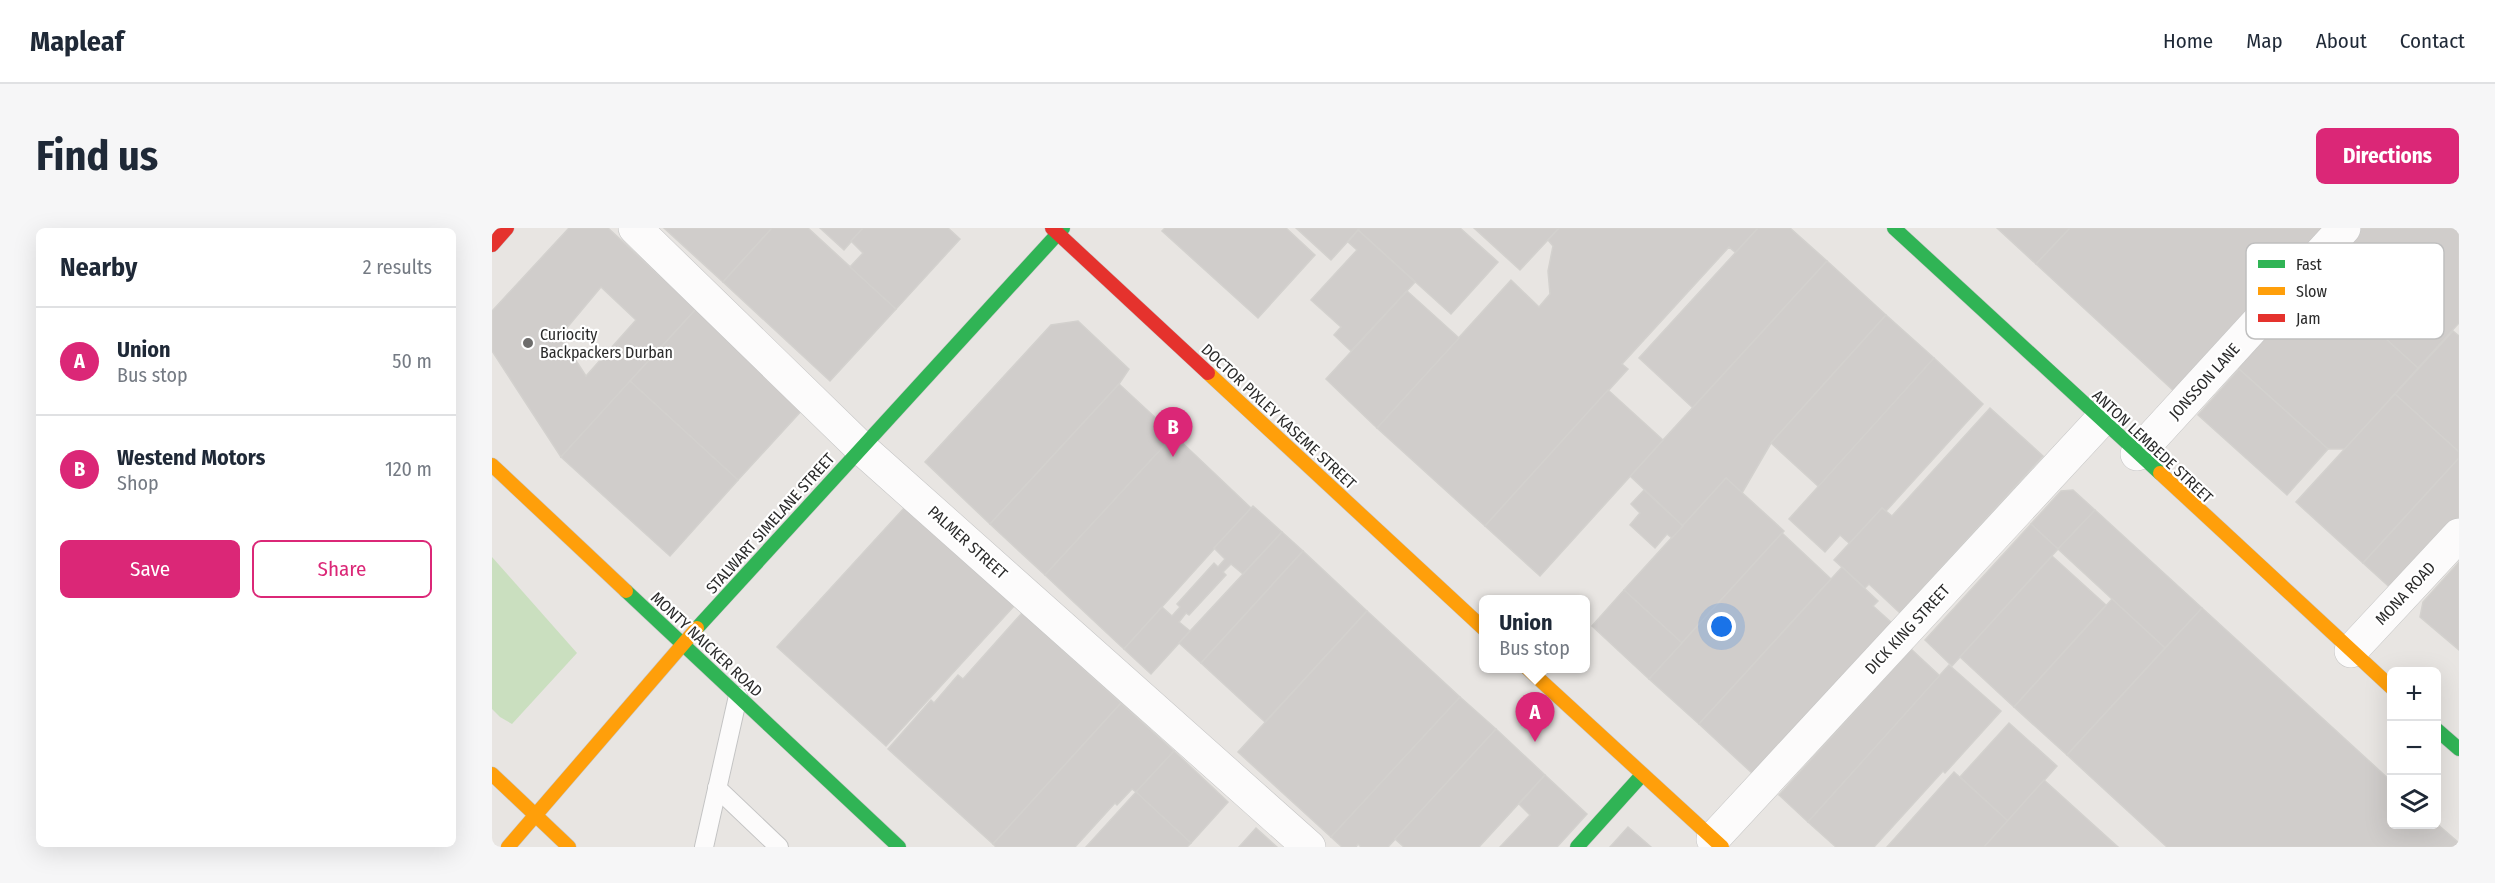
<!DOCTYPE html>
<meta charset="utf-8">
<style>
:root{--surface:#fff;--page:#f6f6f7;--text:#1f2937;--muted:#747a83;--line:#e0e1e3;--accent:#db2777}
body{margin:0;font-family:"Fira Sans Condensed",sans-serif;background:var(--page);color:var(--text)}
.controls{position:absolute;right:18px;bottom:18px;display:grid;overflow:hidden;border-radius:9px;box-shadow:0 6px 24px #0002}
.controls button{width:54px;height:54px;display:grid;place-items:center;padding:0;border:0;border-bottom:2px solid var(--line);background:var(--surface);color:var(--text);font:30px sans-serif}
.you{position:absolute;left:1230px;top:399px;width:21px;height:21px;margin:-15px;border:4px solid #fff;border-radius:50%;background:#1a73e8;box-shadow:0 0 0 9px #1a73e833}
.badge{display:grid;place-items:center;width:39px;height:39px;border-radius:50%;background:var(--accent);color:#fff;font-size:20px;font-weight:700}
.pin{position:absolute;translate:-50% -50px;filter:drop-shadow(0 2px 3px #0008)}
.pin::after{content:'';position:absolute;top:32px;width:21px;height:18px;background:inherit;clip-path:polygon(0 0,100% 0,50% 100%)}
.popup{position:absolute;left:987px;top:367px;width:111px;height:78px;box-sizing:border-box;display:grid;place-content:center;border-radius:9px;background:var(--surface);filter:drop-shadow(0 2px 4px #0005);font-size:20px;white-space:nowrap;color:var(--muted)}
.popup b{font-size:22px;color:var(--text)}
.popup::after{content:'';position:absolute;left:50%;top:100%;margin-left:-12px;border:12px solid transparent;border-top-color:var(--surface)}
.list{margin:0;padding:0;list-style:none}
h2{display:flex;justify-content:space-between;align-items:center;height:78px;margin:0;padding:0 24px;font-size:26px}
h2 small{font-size:20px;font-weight:400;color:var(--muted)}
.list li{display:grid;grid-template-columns:39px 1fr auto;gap:18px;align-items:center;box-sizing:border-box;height:108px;padding:0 24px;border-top:2px solid var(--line)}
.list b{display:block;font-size:22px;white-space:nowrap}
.list p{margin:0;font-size:20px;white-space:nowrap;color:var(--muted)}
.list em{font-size:20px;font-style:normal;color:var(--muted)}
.actions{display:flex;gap:12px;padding:18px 24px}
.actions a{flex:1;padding:14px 0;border:2px solid var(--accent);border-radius:9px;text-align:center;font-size:21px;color:var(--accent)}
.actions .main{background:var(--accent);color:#fff}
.icon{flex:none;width:33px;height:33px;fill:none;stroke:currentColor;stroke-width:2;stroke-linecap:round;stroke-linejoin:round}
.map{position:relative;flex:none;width:1967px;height:619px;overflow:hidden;border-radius:9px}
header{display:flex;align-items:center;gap:36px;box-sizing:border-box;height:84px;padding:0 30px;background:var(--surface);border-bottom:2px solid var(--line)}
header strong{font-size:28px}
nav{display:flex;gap:33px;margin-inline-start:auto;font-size:21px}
.intro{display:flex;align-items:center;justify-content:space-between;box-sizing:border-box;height:144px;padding:0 36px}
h1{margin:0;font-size:42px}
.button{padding:15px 27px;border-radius:9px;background:var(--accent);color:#fff;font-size:21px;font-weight:700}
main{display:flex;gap:36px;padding:0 36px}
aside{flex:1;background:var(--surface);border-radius:9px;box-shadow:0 6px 24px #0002}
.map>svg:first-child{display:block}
.green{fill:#cadfbf}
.building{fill:#d0cdcb;stroke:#d3d1ce;stroke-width:1.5;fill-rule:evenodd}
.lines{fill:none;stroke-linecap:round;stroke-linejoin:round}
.lane-casing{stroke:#c4c4c4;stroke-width:20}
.street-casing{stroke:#c4c4c4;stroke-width:34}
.fast-casing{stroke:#c4c4c4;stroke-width:15}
.slow-casing{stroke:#c4c4c4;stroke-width:15}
.jam-casing{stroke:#c4c4c4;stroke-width:15}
.lane{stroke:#fcfbfb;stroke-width:18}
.street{stroke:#fcfbfb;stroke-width:33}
.fast{stroke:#30b455;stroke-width:14}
.slow{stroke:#ff9f0a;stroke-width:14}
.jam{stroke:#e5322d;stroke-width:14}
.poi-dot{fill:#6d6c6b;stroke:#fff;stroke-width:2}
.labels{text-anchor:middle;stroke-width:4.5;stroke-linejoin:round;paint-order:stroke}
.poi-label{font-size:16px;fill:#2b2b2b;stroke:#fff;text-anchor:start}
.street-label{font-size:16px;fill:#2b2b2b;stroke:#fff}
.key{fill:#fff;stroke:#bfbfbf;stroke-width:1.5}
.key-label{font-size:16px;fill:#2b2b2b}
</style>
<header>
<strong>Mapleaf</strong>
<nav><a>Home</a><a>Map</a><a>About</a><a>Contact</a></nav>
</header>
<div class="intro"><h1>Find us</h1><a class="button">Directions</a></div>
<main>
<aside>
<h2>Nearby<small>2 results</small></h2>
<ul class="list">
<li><span class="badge">A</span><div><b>Union</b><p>Bus stop</p></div><em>50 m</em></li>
<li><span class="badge">B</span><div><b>Westend Motors</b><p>Shop</p></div><em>120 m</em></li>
</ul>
<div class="actions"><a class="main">Save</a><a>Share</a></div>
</aside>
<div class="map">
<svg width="1967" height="619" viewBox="0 0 1967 619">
<rect width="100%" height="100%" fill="#e8e5e2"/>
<!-- green -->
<path class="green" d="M0,329L85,425L20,496L8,489L0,481Z"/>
<!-- building -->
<g class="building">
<path d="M77,0H116L204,81L69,229L0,123V83ZM109,59L144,92L94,148L68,108Z"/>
<path d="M172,0H280L231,54Z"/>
<path d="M280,0H316L404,81L338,153L231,54Z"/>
<path d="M328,0H371L352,22Z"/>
<path d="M371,0H456L468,11L404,81L358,39L371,25L359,13Z"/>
<path d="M673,0H794L823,27L766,90L670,3Z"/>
<path d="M804,0H867V1L839,32Z"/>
<path d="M968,0L1006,34L959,86L866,2L868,0Z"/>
<path d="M982,0H1067L1028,42Z"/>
<path d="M1067,0H1266L1244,25L1237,19L1130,136L1136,141L993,298L885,200L1019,52L1047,79L1058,66L1056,43L1061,18L1056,12Z"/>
<path d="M1266,0H1298L1335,33L1201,180L1147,130Z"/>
<path d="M1505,0H1578L1544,36Z"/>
<path d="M1578,0H1836L1684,165L1544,36Z"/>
<path d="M1861,0H1967V95L1926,140L1820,44Z"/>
<path d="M866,2L923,54L859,123L842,107L849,99L819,72L865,22L856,14Z"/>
<path d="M1335,33L1394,87L1279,215L1250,265L1234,250L1191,298L1138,248Z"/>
<path d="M1820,44L1926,140L1853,221H1836L1747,141L1746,123Z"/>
<path d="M915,63L967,110L885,200L834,151Z"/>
<path d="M204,81L312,180L246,252L138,153Z"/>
<path d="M1394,87L1442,130L1327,259L1279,215Z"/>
<path d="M586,93L637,141L627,156L498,296L433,234L559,97Z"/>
<path d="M1961,103L1967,108V224L1903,166Z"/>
<path d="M1442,130L1491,176L1394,283L1390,280L1358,316L1348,307L1333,324L1297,291Z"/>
<path d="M1747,141L1836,221L1795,267L1706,187Z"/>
<path d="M138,153L246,252L178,328L69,229Z"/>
<path d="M627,156L682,207L553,347L498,296Z"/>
<path d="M1116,162L1171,212L1048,348L993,298Z"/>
<path d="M1903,166L1967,224V230L1871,335L1804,274Z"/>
<path d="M1498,180L1551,228L1408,385L1377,356L1373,360L1342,332L1390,280L1400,288Z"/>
<path d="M682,207L759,280L632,421L553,347Z"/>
<path d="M1967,230V297L1904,365L1871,335Z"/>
<path d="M1234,250L1292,303L1190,415L1132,362Z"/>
<path d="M1152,262L1191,298L1180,310L1175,306L1163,320L1138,297L1148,285L1139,276Z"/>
<path d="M1581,262L1603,282L1566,321L1539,296L1569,263Z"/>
<path d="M414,278L522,378L394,518L285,419Z"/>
<path d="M761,278L790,304L751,346L739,336L731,344L734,347L697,387L694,385L687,394L698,403L659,446L632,421L670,379L680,388L688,379L685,376L722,335L726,339L733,331L722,320Z"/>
<path d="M1603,282L1710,380L1673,420L1566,321Z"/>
<path d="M1539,296L1566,321L1460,438L1433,412Z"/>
<path d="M790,304L811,323L709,435L687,415Z"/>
<path d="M1290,305L1339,351L1207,496L1157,451Z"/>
<path d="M811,323L875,383L773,494L709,435Z"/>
<path d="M1560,328L1614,377L1522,479L1468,429Z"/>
<path d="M1967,334V422L1928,389L1931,374Z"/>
<path d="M1350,339L1386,373L1381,378L1400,395L1261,546L1207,496Z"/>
<path d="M1132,362L1190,415L1157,451L1100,398Z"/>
<path d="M1620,371L1673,420L1575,527L1522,479Z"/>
<path d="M1710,380L1900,554V596L1944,595L1967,615V619H1675L1575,527Z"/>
<path d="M875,383L968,469L839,609L746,524Z"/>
<path d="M530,385L629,475L501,616L396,521L439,472L442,475L466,447L471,451Z"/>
<path d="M1419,421L1448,448L1316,594L1287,567Z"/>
<path d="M1457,437L1509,483L1453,545L1451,543L1382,619H1344L1316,594Z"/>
<path d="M968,469L1004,501L896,619H869L866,616L864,619H850L839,609Z"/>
<path d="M629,475L682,523L644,564L640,561L625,577L623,575L583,619H504L501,616Z"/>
<path d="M1517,495L1565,538L1516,593L1468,549Z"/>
<path d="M1004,501L1053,547L987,619H912L903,611Z"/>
<path d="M682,523L736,574L699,615L644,564Z"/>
<path d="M1462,544L1516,593L1492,619H1395Z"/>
<path d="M1053,547L1095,586L1065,619H1008L1038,587L1027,576Z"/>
<path d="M1552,552L1626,619H1492Z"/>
<path d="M644,564L699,615L695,619H594Z"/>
<path d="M1136,599L1159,619H1118Z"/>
<path d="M764,600L785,619H747Z"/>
</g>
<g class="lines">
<defs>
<g id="lane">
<path d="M225,560L287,619"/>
<path d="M212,619L246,468"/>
</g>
<g id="street">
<path d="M143,0L368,219L817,619"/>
<path d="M1645,226L1852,0"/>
<path d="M1859,423L1967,307"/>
<path d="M1221,611L1609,192"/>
</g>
<g id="fast">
<path d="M1402,0L1668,245"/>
<path d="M134,363L407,619"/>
<path d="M205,400L571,0"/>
<path d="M1944,501L1967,521"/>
<path d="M1085,619L1150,547"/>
</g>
<g id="slow">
<path d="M716,145L992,401"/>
<path d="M0,237L134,363"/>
<path d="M1668,245L1900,460"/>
<path d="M1035,440L1230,619"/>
<path d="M0,546L77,619"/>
<path d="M16,619L205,400"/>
</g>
<g id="jam">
<path d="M560,0L716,145"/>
<path d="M0,17L15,0"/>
</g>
</defs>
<!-- lane casing -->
<use href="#lane" class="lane-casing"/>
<!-- street casing -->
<use href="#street" class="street-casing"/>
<!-- fast casing -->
<use href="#fast" class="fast-casing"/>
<!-- slow casing -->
<use href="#slow" class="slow-casing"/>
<!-- jam casing -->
<use href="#jam" class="jam-casing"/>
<!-- lane -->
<use href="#lane" class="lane"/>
<!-- street -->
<use href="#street" class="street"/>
<!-- fast -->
<use href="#fast" class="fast"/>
<!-- slow -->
<use href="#slow" class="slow"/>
<!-- jam -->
<use href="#jam" class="jam"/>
</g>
<!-- markers -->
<circle class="poi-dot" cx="36" cy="115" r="6"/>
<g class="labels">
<!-- poi labels -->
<g class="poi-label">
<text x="48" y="112">Curiocity<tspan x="48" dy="18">Backpackers Durban</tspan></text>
</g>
<!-- street labels -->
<g class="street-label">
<text transform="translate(1712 153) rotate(-48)" y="6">JONSSON LANE</text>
<text transform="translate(787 188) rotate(43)" y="6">DOCTOR PIXLEY KASEME STREET</text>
<text transform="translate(1661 218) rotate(43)" y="6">ANTON LEMBEDE STREET</text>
<text transform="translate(278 295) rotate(-48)" y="6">STALWART SIMELANE STREET</text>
<text transform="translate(476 314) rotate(42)" y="6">PALMER STREET</text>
<text transform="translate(1913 365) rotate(-47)" y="6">MONA ROAD</text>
<text transform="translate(1415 401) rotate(-47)" y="6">DICK KING STREET</text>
<text transform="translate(215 416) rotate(43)" y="6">MONTY NAICKER ROAD</text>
</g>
</g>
<!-- legend -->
<rect x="1754" y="15" width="198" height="96" rx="9" class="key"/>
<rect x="1766" y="32" width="27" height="8" fill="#30b455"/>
<rect x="1766" y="59" width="27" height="8" fill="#ff9f0a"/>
<rect x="1766" y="86" width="27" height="8" fill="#e5322d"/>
<g class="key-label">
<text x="1804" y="42">Fast</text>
<text x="1804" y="69">Slow</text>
<text x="1804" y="96">Jam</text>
</g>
</svg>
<div class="controls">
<button>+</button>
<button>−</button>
<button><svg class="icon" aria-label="layers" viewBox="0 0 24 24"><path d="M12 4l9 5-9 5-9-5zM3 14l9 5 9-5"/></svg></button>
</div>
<div class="you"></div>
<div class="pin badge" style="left:1043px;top:514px">A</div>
<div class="popup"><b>Union</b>Bus stop</div>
<div class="pin badge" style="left:681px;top:229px">B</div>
</div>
</main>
